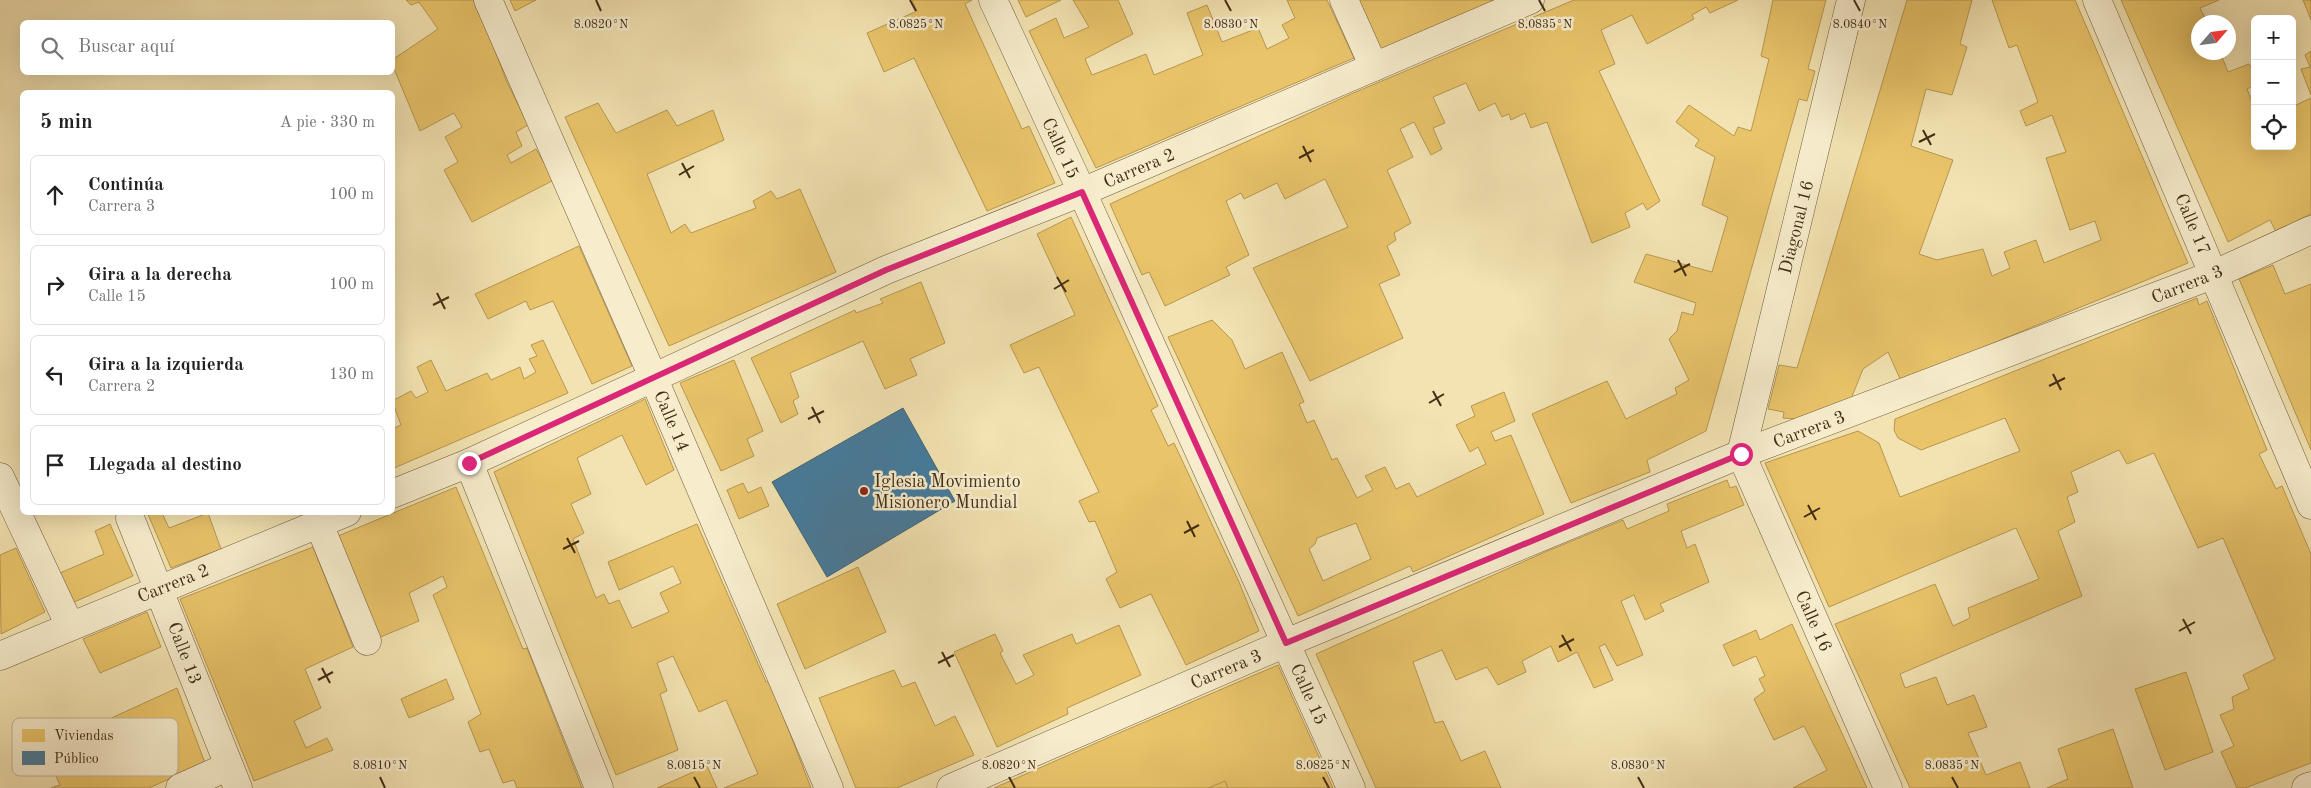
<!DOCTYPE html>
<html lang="es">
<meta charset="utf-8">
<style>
:root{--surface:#fff;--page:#f2f2f2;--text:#202124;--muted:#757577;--line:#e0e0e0}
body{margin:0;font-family:"Old Standard TT",serif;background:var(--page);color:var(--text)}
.controls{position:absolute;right:15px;top:15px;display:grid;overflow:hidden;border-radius:8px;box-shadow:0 5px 20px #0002}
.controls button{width:45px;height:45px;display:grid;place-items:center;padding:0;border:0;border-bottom:1px solid var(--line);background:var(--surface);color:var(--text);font:25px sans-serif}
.compass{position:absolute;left:2191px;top:15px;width:45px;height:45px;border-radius:50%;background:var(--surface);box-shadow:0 5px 20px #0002;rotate:62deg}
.stop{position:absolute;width:15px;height:15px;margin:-11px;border:4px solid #db2777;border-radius:50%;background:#fff}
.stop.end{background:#db2777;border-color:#fff;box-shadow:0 1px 5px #0008}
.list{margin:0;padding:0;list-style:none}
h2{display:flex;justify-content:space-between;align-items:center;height:65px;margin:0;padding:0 20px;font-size:21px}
h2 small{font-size:16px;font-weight:400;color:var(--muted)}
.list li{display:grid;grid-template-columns:32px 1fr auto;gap:15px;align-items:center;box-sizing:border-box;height:80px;margin:0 10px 10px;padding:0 10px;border:1px solid var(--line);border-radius:8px}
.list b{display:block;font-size:19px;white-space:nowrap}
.list p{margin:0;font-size:16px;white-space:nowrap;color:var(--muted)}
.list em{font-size:16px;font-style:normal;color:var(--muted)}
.icon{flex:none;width:28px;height:28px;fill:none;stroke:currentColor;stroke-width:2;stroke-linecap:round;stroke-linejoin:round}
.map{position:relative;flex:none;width:2311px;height:788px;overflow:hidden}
.search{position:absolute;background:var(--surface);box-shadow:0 5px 20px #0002;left:20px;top:20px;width:375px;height:55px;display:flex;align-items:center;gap:12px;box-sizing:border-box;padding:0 18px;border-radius:8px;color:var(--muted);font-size:19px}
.panel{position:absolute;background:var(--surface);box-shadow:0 5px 20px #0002;left:20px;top:90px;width:375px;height:425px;border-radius:8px}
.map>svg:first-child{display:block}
.homes{fill:#e9c46a;stroke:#b79751;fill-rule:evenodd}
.public{fill:#457b9d;stroke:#446474}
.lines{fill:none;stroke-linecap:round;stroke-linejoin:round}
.street-casing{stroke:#6e5a3d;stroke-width:29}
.street{stroke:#f7edcd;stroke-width:28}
.route{stroke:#db2777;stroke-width:6}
.ticks{fill:none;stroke:#422d16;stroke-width:2}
.poi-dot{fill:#8f2418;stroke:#f7edcd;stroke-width:2}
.labels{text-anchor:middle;stroke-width:5;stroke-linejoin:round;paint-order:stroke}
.street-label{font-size:18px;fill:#422d16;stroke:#f7edcd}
.poi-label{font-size:18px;fill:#422d16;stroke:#f7edcd;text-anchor:start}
.key{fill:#f7edcd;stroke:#c1b396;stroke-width:1}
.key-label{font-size:14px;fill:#422d16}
.ticks-label{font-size:12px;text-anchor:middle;fill:#422d16;stroke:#f7edcd;stroke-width:5;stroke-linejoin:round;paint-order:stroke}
</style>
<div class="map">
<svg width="2311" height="788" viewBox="0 0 2311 788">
<rect width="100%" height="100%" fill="#f3e3b2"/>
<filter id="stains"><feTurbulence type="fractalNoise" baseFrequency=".004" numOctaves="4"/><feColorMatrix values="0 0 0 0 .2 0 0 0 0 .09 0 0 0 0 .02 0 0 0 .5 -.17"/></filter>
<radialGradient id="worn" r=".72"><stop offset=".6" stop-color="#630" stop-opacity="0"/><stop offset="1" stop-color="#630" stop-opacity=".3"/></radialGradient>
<!-- homes -->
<g class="homes">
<path d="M406,0H475L480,9L506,80L528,125L516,132L522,146L507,155L511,163L536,149L554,180L472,222L444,170L458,162L445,137L462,127L454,113L420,131L392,64V60L438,29L419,2L411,5Z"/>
<path d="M510,0H536L515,11Z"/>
<path d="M912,0H972L965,4L1022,129L1029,126L1055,183L987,211L914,58L884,72L867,33L917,11Z"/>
<path d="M1018,0H1061L1026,17Z"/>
<path d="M1073,0H1118L1133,34L1085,59L1092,75L1146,54L1154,75L1203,55L1187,13L1207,5L1222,42L1258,28L1267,49L1289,38L1282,25L1295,18L1287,0H1327L1354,58L1096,168L1029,31L1056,18L1064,38L1089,27Z"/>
<path d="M1358,0H1497L1381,50Z"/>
<path d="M1574,0H1738L1710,13L1706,7L1692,15L1694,19L1647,44L1632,15L1601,30L1615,64L1599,71L1660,201L1647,210L1643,203L1625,213L1630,227L1592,243L1547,122L1531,128L1525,113L1511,120L1509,114L1502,117L1495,103L1479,111L1466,83L1433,97L1445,123L1433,128L1442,149L1431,155L1414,122L1400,129L1413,157L1387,170L1411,223L1394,233L1396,240L1387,246L1400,275L1379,284L1403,338L1310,381L1253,268L1348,227L1325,179L1285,199L1277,183L1244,199L1241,193L1226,201L1249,255L1226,267L1230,275L1165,306L1149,272L1142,275L1110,204L1351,94Z"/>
<path d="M1773,0H1826L1808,69L1815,71L1807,101L1799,99L1706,431L1647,460L1650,472L1571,503L1532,414L1607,381L1626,419L1677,394L1675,388L1689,380L1669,339L1677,331L1682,312L1693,315L1696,303L1634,282L1646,254L1712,272L1728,217L1702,205L1715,157L1695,146L1699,140L1676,122L1689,105L1734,136L1738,127L1751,131L1769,59L1761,56Z"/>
<path d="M1907,0H1972L1960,44L1967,47L1952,95L1926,89L1911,146L1953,160L1919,254L1937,260L1983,249L1992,276L2010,268L2004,252L2036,240L2044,263L2101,240L2095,221L2070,230L2046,158L2066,152L2052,115L2026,126L2020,111L2038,102L2017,45L2009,48L1992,0H2075L2188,263L1901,381L1888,352L1863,369L1851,399L1796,419L1783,418L1784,412L1768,409L1779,365L1797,368Z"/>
<path d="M2121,0H2219L2200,8L2207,22H2198V52H2220L2228,72L2249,64L2255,75V85L2247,89L2255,109V146H2292V107L2311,98V214L2276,232L2270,220L2228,242Z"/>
<path d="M2303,0H2311V20Z"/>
<path d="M2311,51V95L2301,69L2310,67L2305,55Z"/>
<path d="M598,103L616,133L667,110L677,126L713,110L724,140L647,174L671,233L685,224L691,233L756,208L753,201L771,191L777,199L800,189L836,272L669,346L565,117Z"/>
<path d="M1071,217L1158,406L1151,410L1168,446L1174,443L1239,582L1259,631L1186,665L1151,594L1120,608L1106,579L1117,572L1095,521L1089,522L1079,501L1099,492L1039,367L1024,373L1010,345L1075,315L1037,234Z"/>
<path d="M579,246L632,366L592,384L553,301L530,310L526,301L488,319L475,294Z"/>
<path d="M2273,265L2285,294L2311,284V450L2239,279Z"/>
<path d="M921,282L945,343L910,359L917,375L885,389L863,341L790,373L799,397L793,401L798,414L781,423L751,358L855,310L856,313L883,303L880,299Z"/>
<path d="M2197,298L2199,305L2207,301L2267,450L2259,454L2276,489L2282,486L2311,554V763L2245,788H2237L2221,752L2234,746L2220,715L2234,709L2232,697L2249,689L2243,675L2275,659L2223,538L2198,548L2154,453L2127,464L2119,450L2071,472L2078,492L2067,497L2075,522L2058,531L2082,596L1900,674L1905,688L1936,677L1947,705L1974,695L1987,727L1968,733L1986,775L2020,762L2030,788H1910L1835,624L1935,584L1953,626L1970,618L1968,608L2039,579L2016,528L1829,607L1765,463L1858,431L1879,443L1900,497L2020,451L2005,418L1921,450L1898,438L1894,430L1895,419Z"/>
<path d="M1212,320L1232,340L1245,369L1282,352L1304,402L1299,404L1307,423L1314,420L1332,460L1337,458L1357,498L1373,490L1365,476L1385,467L1396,489L1409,483L1417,497L1486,464L1478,447L1470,452L1456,425L1475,416L1471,406L1504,392L1515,421L1491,432L1495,441L1511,435L1544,514L1413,572L1410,566L1298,616L1168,337ZM1356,523L1371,559L1323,581L1309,549L1315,544L1317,538Z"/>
<path d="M543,340L568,393L392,469V429L401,425L392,401L411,391L416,398L428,392L417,367L431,360L446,391L487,373L491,380L520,367L524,379L536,372L529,359L537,356L531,345Z"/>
<path d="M734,360L763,431L747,439L754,456L721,471L680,383Z"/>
<path d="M645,399L674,470L646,485L622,435L577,458L591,494L571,504L584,533L573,539L596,598L604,594L609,604L619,600L632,628L669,612L660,593L681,583L673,566L619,590L608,562L697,524L766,682H770L811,788H724L758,774L726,700L699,712L673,656L657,663L667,691L660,694L678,750L616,775L494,472Z"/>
<path d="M1727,480L1730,488L1736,486L1744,505L1681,531L1687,548L1695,544L1709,582L1660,604L1664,611L1645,620L1634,595L1621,601L1643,655L1617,666L1605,644L1599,647L1613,680L1594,688L1577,652L1558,662L1551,646L1522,661L1526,672L1498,685L1487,667L1456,680L1442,650L1413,662L1435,723L1443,721L1461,761L1485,751L1501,788H1376L1316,654L1545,552L1623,520L1627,529L1669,511L1667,504Z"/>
<path d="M743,483L748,493L761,487L769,506L739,519L727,490Z"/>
<path d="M456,487L523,649L527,648L582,788H517L514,780L503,783L489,749L480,752L468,722L481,714L433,595L447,587L443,576L409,593L419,621L378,638L338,536Z"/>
<path d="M147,512H169L163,515L169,528L208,513L221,549L171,568Z"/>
<path d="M110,524L133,576L72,603L60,573L104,554L95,531Z"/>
<path d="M313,547L353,647L305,669L321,708L294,721L306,748L327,738L333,750L254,781L180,599Z"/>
<path d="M16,548L45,612L1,634L0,555Z"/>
<path d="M858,567L886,632L805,669L777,604Z"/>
<path d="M147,612L161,647L100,673L83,639Z"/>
<path d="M1792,624L1867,788H1793L1827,770L1804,726L1774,740L1754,699L1765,691L1759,679L1765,676L1756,656L1733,666L1723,645L1756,630L1760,640Z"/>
<path d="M1119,625L1141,675L1067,708L1068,714L997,747L954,652L995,634L1003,651L1000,653L1016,684L1034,675L1023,655L1072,634L1076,644Z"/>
<path d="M1278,665L1333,788H994L1112,736Z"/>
<path d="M894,670L902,687L915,682L935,726L955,716L974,755L897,788H856L819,698Z"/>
<path d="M2186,672L2213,752L2165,770L2135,689Z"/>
<path d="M446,679L454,699L409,718L401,699Z"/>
<path d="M177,688L205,763L149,788H51L60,785L44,749L81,736L92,768L111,760L94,726Z"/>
<path d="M2113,729L2133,788H2047L2068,779L2058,749Z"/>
<path d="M707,766L717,788H657Z"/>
<path d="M1225,781L1228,788H1208Z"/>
</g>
<!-- public -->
<path class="public" d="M903,408L955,501L827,577L772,482Z"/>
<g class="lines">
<defs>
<g id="street">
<path d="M488,0L653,377L829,788"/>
<path d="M993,0L1082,192L1351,788"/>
<path d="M1344,0L1374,67"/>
<path d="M1851,0L1741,454L1888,788"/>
<path d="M2097,0L2311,505"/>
<path d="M469,463L599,788"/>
<path d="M0,477L70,626"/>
<path d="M392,494L469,463L886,270L1082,192L1530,0"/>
<path d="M130,518L238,788"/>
<path d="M319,524L367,641"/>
<path d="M0,656L347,512"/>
<path d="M180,788L229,766"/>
<path d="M951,788L1286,643L1741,454L2215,274L2311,230"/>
<path d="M2306,788L2311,786"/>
</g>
</defs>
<!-- street casing -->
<use href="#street" class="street-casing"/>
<!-- street -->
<use href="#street" class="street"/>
</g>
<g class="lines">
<!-- route -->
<path class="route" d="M469,463L886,270L1082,192L1286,643L1741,454"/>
</g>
<!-- ticks -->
<path class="ticks" d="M596,0L601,11M910,0L916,11M1225,0L1231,11M1539,0L1545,11M1854,0L1860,11M1923,130L1931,145M1919,142L1935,134M1303,146L1311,162M1299,158L1314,150M682,163L690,178M679,175L694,166M1678,260L1686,276M1674,272L1690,264M1057,277L1066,292M1054,289L1069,280M437,293L445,309M433,305L449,297M2053,374L2061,390M2049,386L2065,378M1433,391L1441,406M1429,403L1444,394M812,407L820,423M808,419L824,411M1808,505L1816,520M1804,517L1820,508M1187,521L1195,537M1184,533L1199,525M567,538L575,553M563,549L579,541M2183,619L2191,634M2179,631L2195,622M1562,635L1571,651M1559,647L1574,639M942,652L950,667M938,663L954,655M322,668L330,683M318,680L333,672M380,777L385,788M694,777L700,788M1009,777L1015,788M1323,777L1329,788M1638,777L1644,788M1952,777L1958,788"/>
<!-- markers -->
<circle class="poi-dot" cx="864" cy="491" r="5"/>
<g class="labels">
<!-- street labels -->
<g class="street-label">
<text transform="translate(1061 148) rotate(65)" y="6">Calle 15</text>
<text transform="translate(1139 168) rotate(-23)" y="6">Carrera 2</text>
<text transform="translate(2193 224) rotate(67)" y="6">Calle 17</text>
<text transform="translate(1796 227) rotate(-76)" y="6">Diagonal 16</text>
<text transform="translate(2187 284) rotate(-22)" y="6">Carrera 3</text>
<text transform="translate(672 421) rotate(67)" y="6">Calle 14</text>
<text transform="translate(1809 429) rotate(-21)" y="6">Carrera 3</text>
<text transform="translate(173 583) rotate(-22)" y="6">Carrera 2</text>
<text transform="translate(1814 621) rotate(66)" y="6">Calle 16</text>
<text transform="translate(185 653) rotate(69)" y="6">Calle 13</text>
<text transform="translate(1226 669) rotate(-23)" y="6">Carrera 3</text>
<text transform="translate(1309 694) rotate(66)" y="6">Calle 15</text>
</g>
<!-- poi labels -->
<g class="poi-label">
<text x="874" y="487">Iglesia Movimiento<tspan x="874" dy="21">Misionero Mundial</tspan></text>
</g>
</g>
<!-- legend -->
<rect x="12" y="718" width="166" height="58" rx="8" class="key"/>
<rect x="22" y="729" width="23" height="13" fill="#e9c46a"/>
<rect x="22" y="751" width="23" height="14" fill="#457b9d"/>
<g class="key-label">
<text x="54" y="740">Viviendas</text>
<text x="54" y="763">Público</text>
</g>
<g class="ticks-label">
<text x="601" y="28">8.0820°N</text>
<text x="916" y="28">8.0825°N</text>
<text x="1231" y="28">8.0830°N</text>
<text x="1545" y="28">8.0835°N</text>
<text x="1860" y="28">8.0840°N</text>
<text x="380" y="769">8.0810°N</text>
<text x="694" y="769">8.0815°N</text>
<text x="1009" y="769">8.0820°N</text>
<text x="1323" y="769">8.0825°N</text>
<text x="1638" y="769">8.0830°N</text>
<text x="1952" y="769">8.0835°N</text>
</g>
<rect width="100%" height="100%" filter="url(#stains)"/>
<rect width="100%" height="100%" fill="url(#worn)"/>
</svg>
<div class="controls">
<button>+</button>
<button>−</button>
<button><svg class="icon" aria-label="locate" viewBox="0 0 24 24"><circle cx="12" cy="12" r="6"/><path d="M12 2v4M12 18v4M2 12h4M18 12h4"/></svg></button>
</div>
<svg class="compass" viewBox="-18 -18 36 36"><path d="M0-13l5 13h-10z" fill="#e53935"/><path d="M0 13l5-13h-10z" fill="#757577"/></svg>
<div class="stop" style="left:1741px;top:454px"></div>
<div class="stop end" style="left:469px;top:463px"></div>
<div class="search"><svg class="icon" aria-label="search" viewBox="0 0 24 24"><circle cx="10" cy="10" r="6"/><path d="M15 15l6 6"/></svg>Buscar aquí</div>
<section class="panel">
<h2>5 min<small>A pie · 330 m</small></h2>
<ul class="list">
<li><svg class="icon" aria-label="ahead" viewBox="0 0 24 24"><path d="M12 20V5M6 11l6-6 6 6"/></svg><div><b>Continúa</b><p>Carrera 3</p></div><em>100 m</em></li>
<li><svg class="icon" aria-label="right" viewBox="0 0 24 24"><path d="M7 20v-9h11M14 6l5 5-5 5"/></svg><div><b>Gira a la derecha</b><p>Calle 15</p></div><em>100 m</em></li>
<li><svg class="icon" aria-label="left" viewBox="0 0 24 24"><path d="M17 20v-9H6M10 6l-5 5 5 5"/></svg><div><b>Gira a la izquierda</b><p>Carrera 2</p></div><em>130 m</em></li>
<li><svg class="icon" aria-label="arrive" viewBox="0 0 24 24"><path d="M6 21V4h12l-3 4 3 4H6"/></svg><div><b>Llegada al destino</b></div></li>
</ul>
</section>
</div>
